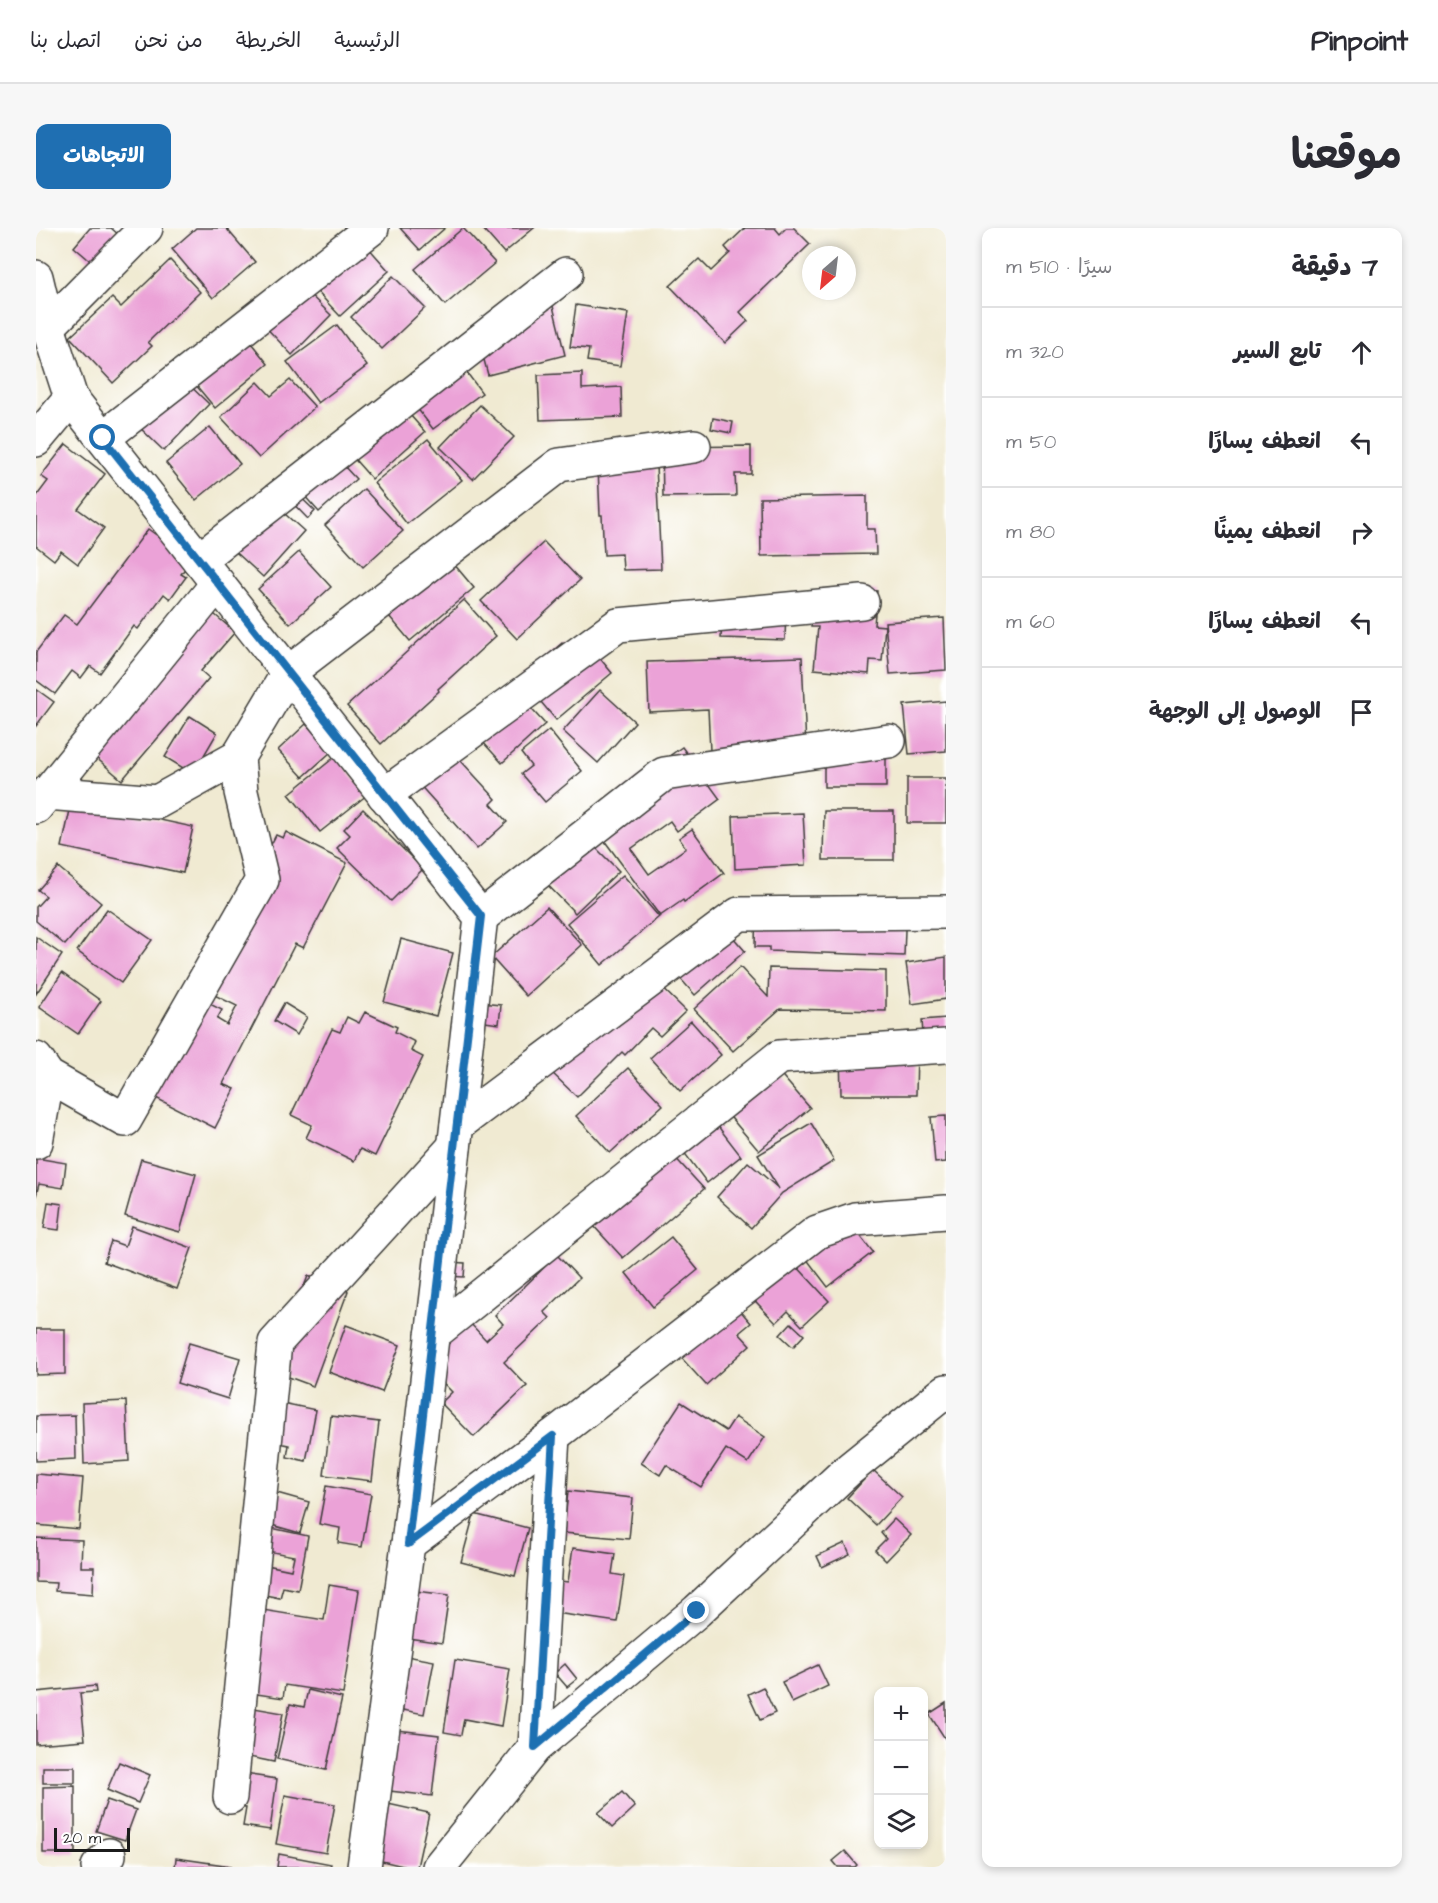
<!DOCTYPE html>
<html lang="ar">
<meta charset="utf-8">
<style>
:root{--surface:#fff;--page:#f7f7f7;--text:#2b2b33;--muted:#7c7c81;--line:#e1e1e2;--accent:#1f6fb2}
body{margin:0;font-family:"Architects Daughter","Playpen Sans Arabic",sans-serif;background:var(--page);color:var(--text);direction:rtl}
.controls{position:absolute;right:18px;bottom:18px;display:grid;overflow:hidden;border-radius:12px;box-shadow:0 3px 9px #0003}
.controls button{width:54px;height:54px;display:grid;place-items:center;padding:0;border:0;border-bottom:2px solid var(--line);background:var(--surface);color:var(--text);font:30px sans-serif}
.compass{position:absolute;left:766px;top:18px;width:54px;height:54px;border-radius:50%;background:var(--surface);box-shadow:0 3px 9px #0003;rotate:208deg}
.scale{position:absolute;left:18px;bottom:15px;width:76px;box-sizing:border-box;padding-left:6px;border:3px solid #1c1c1c;border-top:0;font-size:16px;line-height:21px;white-space:nowrap;color:#1c1c1c;-webkit-text-stroke:4px #fff;paint-order:stroke}
.stop{position:absolute;width:18px;height:18px;margin:-14px;border:4px solid #1f6fb2;border-radius:50%;background:#fff}
.stop.end{background:#1f6fb2;border-color:#fff;box-shadow:0 2px 6px #0008}
.list{margin:0;padding:0;list-style:none}
h2{display:flex;justify-content:space-between;align-items:center;height:78px;margin:0;padding:0 24px;font-size:26px}
h2 small{font-size:20px;font-weight:400;color:var(--muted)}
.list li{display:grid;grid-template-columns:39px 1fr auto;gap:18px;align-items:center;box-sizing:border-box;height:90px;padding:0 24px;border-top:2px solid var(--line)}
.list b{display:block;font-size:22px;white-space:nowrap}
.list em{font-size:20px;font-style:normal;color:var(--muted)}
.icon{flex:none;width:33px;height:33px;fill:none;stroke:currentColor;stroke-width:2;stroke-linecap:round;stroke-linejoin:round}
.map{position:relative;flex:none;width:910px;height:1639px;overflow:hidden;direction:ltr;border-radius:12px}
header{display:flex;align-items:center;gap:36px;box-sizing:border-box;height:84px;padding:0 30px;background:var(--surface);border-bottom:2px solid var(--line)}
header strong{font-size:28px}
nav{display:flex;gap:33px;margin-inline-start:auto;font-size:21px}
.intro{display:flex;align-items:center;justify-content:space-between;box-sizing:border-box;height:144px;padding:0 36px}
h1{margin:0;font-size:42px}
.button{padding:15px 27px;border-radius:12px;background:var(--accent);color:#fff;font-size:21px;font-weight:700}
main{display:flex;gap:36px;padding:0 36px}
aside{flex:1;background:var(--surface);border-radius:12px;box-shadow:0 3px 9px #0003}
.map>svg:first-child{display:block}
.building{fill:#eba2d7}
.lines{fill:none;stroke-linecap:round;stroke-linejoin:round}
.minor-casing{stroke:#3c3b37;stroke-width:36}
.minor{stroke:#fff;stroke-width:33}
.route{stroke:#1f6fb2;stroke-width:8}
</style>
<header>
<strong>Pinpoint</strong>
<nav><a>الرئيسية</a><a>الخريطة</a><a>من نحن</a><a>اتصل بنا</a></nav>
</header>
<div class="intro"><h1>موقعنا</h1><a class="button">الاتجاهات</a></div>
<main>
<aside>
<h2>7 دقيقة<small>سيرًا · 510 m</small></h2>
<ul class="list">
<li><svg class="icon" aria-label="ahead" viewBox="0 0 24 24"><path d="M12 20V5M6 11l6-6 6 6"/></svg><div><b>تابع السير</b></div><em>320 m</em></li>
<li><svg class="icon" aria-label="left" viewBox="0 0 24 24"><path d="M17 20v-9H6M10 6l-5 5 5 5"/></svg><div><b>انعطف يسارًا</b></div><em>50 m</em></li>
<li><svg class="icon" aria-label="right" viewBox="0 0 24 24"><path d="M7 20v-9h11M14 6l5 5-5 5"/></svg><div><b>انعطف يمينًا</b></div><em>80 m</em></li>
<li><svg class="icon" aria-label="left" viewBox="0 0 24 24"><path d="M17 20v-9H6M10 6l-5 5 5 5"/></svg><div><b>انعطف يسارًا</b></div><em>60 m</em></li>
<li><svg class="icon" aria-label="arrive" viewBox="0 0 24 24"><path d="M6 21V4h12l-3 4 3 4H6"/></svg><div><b>الوصول إلى الوجهة</b></div></li>
</ul>
</aside>
<div class="map">
<svg width="910" height="1639" viewBox="0 0 910 1639">
<rect width="100%" height="100%" fill="#fff"/>
<filter id="ink" filterUnits="userSpaceOnUse"><feTurbulence type="fractalNoise" baseFrequency=".0167" numOctaves="2"/><feDisplacementMap in="SourceGraphic" scale="12" xChannelSelector="R" yChannelSelector="G"/><feConvolveMatrix kernelMatrix="1 2 1 2 8 2 1 2 1" color-interpolation-filters="sRGB"/></filter>
<filter id="wash" filterUnits="userSpaceOnUse"><feTurbulence type="fractalNoise" baseFrequency=".008" numOctaves="4" result="noise"/><feDisplacementMap in="SourceGraphic" scale="24" xChannelSelector="R" yChannelSelector="G"/><feGaussianBlur stdDeviation="1.35" result="paint"/><feColorMatrix in="noise" values="0 0 0 0 0 0 0 0 0 0 0 0 0 0 0 0 0 1.4 0 .05"/><feComposite in="paint" operator="in"/></filter>
<g filter="url(#wash)">
<rect width="100%" height="100%" fill="#f0ead2"/>
<g id="blocks">
<!-- building -->
<g class="building">
<path d="M54,0H75L84,8L59,37L38,19Z"/>
<path d="M160,0H190L219,34L177,70L136,21Z"/>
<path d="M364,0H409L384,22Z"/>
<path d="M427,0L459,35L409,77L379,41Z"/>
<path d="M446,0H498L468,25Z"/>
<path d="M709,0H739L744,6L750,0H758L774,16L704,84L712,93L689,115L634,58L663,31L675,43L694,25L689,19Z"/>
<path d="M324,10L353,43L304,88L274,56Z"/>
<path d="M134,32L164,64L112,114L116,118L77,155L34,109L76,70L85,79Z"/>
<path d="M357,48L389,80L346,121L315,89Z"/>
<path d="M261,54L295,87L256,127L223,92Z"/>
<path d="M516,74L529,127L452,147L443,113Z"/>
<path d="M540,77L592,85L584,138L551,133L553,121L534,119Z"/>
<path d="M301,97L331,138L282,175L251,134Z"/>
<path d="M203,100L232,136L179,180L149,144Z"/>
<path d="M417,126L446,165L397,201L368,163Z"/>
<path d="M546,145V161L585,159L586,189L504,192L502,147Z"/>
<path d="M145,149L173,176L128,223L100,196Z"/>
<path d="M254,152L279,179L223,230L185,189L222,154L235,168Z"/>
<path d="M359,170L389,204L336,251L306,217Z"/>
<path d="M444,177L478,209L437,251L404,219Z"/>
<path d="M677,190L697,194L695,205L675,201Z"/>
<path d="M174,199L204,236L160,272L130,235Z"/>
<path d="M392,211L426,252L371,296L338,255Z"/>
<path d="M30,216L69,246L42,281L68,300L42,336L25,323L18,332L0,318V269L12,253L5,248Z"/>
<path d="M715,218V246H699L700,268L627,269L626,219Z"/>
<path d="M293,222L320,251L283,284L257,255Z"/>
<path d="M620,237L625,341L587,342L586,326L568,327L566,287H564L562,239Z"/>
<path d="M253,258L279,283L272,291L246,264Z"/>
<path d="M328,261L367,303L327,339L289,297Z"/>
<path d="M831,268V301H839L840,326L725,328L724,270Z"/>
<path d="M231,270L268,303L227,349L190,315Z"/>
<path d="M112,301L155,332L145,346L150,349L134,371L128,366L102,401L98,398L64,445L54,438L45,450L36,443L19,466L0,452V424L28,387L41,396Z"/>
<path d="M508,314L544,352L481,411L445,373Z"/>
<path d="M407,323L438,360L374,413L343,376Z"/>
<path d="M263,324L295,359L254,396L222,361Z"/>
<path d="M800,360L841,363L838,397L849,398L846,433L834,432L833,446L778,441L782,399H775L777,372L798,374Z"/>
<path d="M428,372L460,408L402,461L403,463L345,516L311,478Z"/>
<path d="M165,375L199,404L165,443L173,450L86,552L44,516Z"/>
<path d="M687,375L750,378L749,412L685,410Z"/>
<path d="M908,390L910,442L854,446L849,394Z"/>
<path d="M548,411L576,445L520,492L485,450L526,415L534,424Z"/>
<path d="M766,429L770,519L674,523L672,481L613,484L611,434Z"/>
<path d="M0,461L18,474L0,498Z"/>
<path d="M564,462L599,494L562,535L527,503Z"/>
<path d="M479,463L509,496L466,535L436,502Z"/>
<path d="M910,473V523L873,526L868,477Z"/>
<path d="M154,488L181,505L157,546L129,529Z"/>
<path d="M270,496L295,524L267,549L242,522Z"/>
<path d="M513,502L546,543L509,574L485,546L495,538L485,525Z"/>
<path d="M646,519L684,571L641,603L634,593L595,621L613,646L650,620L643,610L656,601L688,645L648,674L647,672L624,688L554,593L602,550Z"/>
<path d="M788,519L850,520V559H788Z"/>
<path d="M415,522L460,571L455,576L471,594L441,621L381,554Z"/>
<path d="M300,528L331,567L284,604L253,566Z"/>
<rect x="871" y="550" width="39" height="45"/>
<path d="M36,573L157,599L147,645L26,619Z"/>
<path d="M327,581L387,641L355,673L301,620L314,607L308,601Z"/>
<path d="M788,583H858V632H787Z"/>
<path d="M767,585L770,637L699,641L697,588Z"/>
<path d="M543,603L583,643L539,685L500,645Z"/>
<path d="M250,604L311,635L267,720L259,716L187,856L199,861L179,900L108,864L160,769L186,782L181,791L191,797L201,778L162,759L240,607L247,610Z"/>
<path d="M22,639L65,675L29,717L0,693V679L10,668L2,662Z"/>
<path d="M587,647L623,689L566,737L531,695Z"/>
<path d="M720,671L870,676L868,728L733,723V719H719Z"/>
<path d="M511,679L546,717L490,768L455,729Z"/>
<path d="M71,681L116,712L85,755L41,723Z"/>
<path d="M676,685L709,723L659,767L626,730Z"/>
<path d="M0,709L26,727L0,766Z"/>
<path d="M365,711L417,725L400,788L348,774Z"/>
<path d="M910,729V771L876,776L870,735Z"/>
<path d="M704,739L732,769L733,740L850,743V783L744,781L697,823L658,781Z"/>
<path d="M608,742L650,783L624,808L615,800L589,827L586,824L541,869L511,840Z"/>
<path d="M26,745L65,773L42,806L3,779Z"/>
<path d="M248,775L271,789L261,807L238,793Z"/>
<path d="M444,775L465,777L463,796L442,793Z"/>
<path d="M329,784L361,799L359,804L379,814L375,823L387,829L339,928L324,921L318,933L270,910L276,897L255,887L296,801L304,804L311,789L323,795Z"/>
<path d="M910,790V819L888,821L886,792Z"/>
<path d="M655,793L685,827L644,863L614,830Z"/>
<path d="M804,823L881,824L880,867H805Z"/>
<path d="M735,835L774,880L723,923L685,878Z"/>
<path d="M592,840L627,877L574,925L540,888Z"/>
<path d="M910,888V934L899,935L895,889Z"/>
<path d="M775,895L798,933L746,965L715,1000L681,969L712,934L743,961L722,927Z"/>
<path d="M681,897L705,928L671,955L647,923Z"/>
<path d="M635,925L668,961L587,1030L555,995Z"/>
<path d="M0,930L30,935L27,960L3,956L0,968Z"/>
<path d="M105,931L160,946L144,1004L89,988Z"/>
<path d="M12,974L26,976L23,1002L8,1000Z"/>
<path d="M808,987L837,1024L792,1059L763,1021Z"/>
<path d="M96,998L156,1020L141,1061L68,1034L75,1013L89,1018Z"/>
<path d="M635,1009L662,1042L617,1079L590,1045Z"/>
<path d="M745,1021L793,1073L766,1098L752,1083L740,1095L705,1058Z"/>
<path d="M521,1027L543,1050L508,1084L514,1090L468,1134L491,1158L438,1209L405,1175L416,1164L389,1136L433,1094L450,1112L467,1096L459,1087Z"/>
<path d="M413,1034L429,1035L428,1049L412,1048Z"/>
<path d="M272,1048L312,1063L277,1158L250,1148L254,1137L240,1131Z"/>
<path d="M702,1080L715,1095L703,1105L714,1117L670,1157L631,1114Z"/>
<path d="M755,1095L768,1107L757,1119L744,1107Z"/>
<path d="M310,1097L364,1117L346,1164L293,1144Z"/>
<path d="M0,1101H29V1146L0,1147Z"/>
<path d="M153,1115L204,1130L192,1171L141,1155Z"/>
<path d="M232,1172L280,1182L270,1233L251,1229L253,1217L224,1211Z"/>
<path d="M90,1173L93,1233L48,1236L46,1175Z"/>
<path d="M645,1174L690,1203L699,1189L729,1209L712,1235L690,1221L665,1259L630,1237L624,1247L605,1235Z"/>
<path d="M39,1187L40,1231L0,1233V1188Z"/>
<path d="M295,1188L343,1194L336,1253L288,1247Z"/>
<path d="M837,1242L866,1269L840,1297L811,1270Z"/>
<path d="M0,1246L47,1250L43,1301L0,1297Z"/>
<path d="M290,1258L335,1266L326,1319L302,1315L304,1300L283,1296Z"/>
<path d="M532,1263L597,1270L593,1311L528,1305Z"/>
<path d="M241,1265L273,1274L264,1305L232,1296Z"/>
<path d="M438,1286L492,1300L479,1348L425,1334Z"/>
<path d="M858,1291L875,1307L850,1333L839,1322L850,1311L845,1305Z"/>
<path d="M231,1299L272,1308L262,1362L247,1359L244,1370L210,1363L216,1334L255,1342L258,1328L226,1322Z"/>
<path d="M0,1310L46,1312L45,1339H58L57,1366L19,1363L20,1355L0,1354Z"/>
<path d="M809,1315L814,1326L786,1339L781,1328Z"/>
<path d="M537,1320L579,1326L576,1346L588,1348L581,1394L520,1385L524,1353L532,1354Z"/>
<path d="M293,1357L323,1362L307,1466L249,1457L247,1470L208,1464L221,1381L288,1392Z"/>
<path d="M371,1362L413,1367L406,1415L365,1409Z"/>
<path d="M354,1425L398,1433L388,1486L345,1478Z"/>
<path d="M419,1432L474,1441L465,1498L428,1491L425,1507L408,1504Z"/>
<path d="M529,1436L541,1451L531,1459L519,1445Z"/>
<path d="M782,1437L792,1458L756,1475L746,1454Z"/>
<path d="M59,1458L60,1464L44,1465L49,1512L0,1516V1464Z"/>
<path d="M727,1459L739,1485L724,1492L712,1466Z"/>
<path d="M272,1462L306,1470L290,1542L241,1531L254,1476L268,1479Z"/>
<path d="M910,1475V1512L893,1486Z"/>
<path d="M207,1478L247,1485L238,1534L198,1526Z"/>
<path d="M344,1500L403,1507L396,1568L337,1561Z"/>
<path d="M83,1534L114,1547L102,1575L71,1562Z"/>
<rect x="7" y="1539" width="32" height="16"/>
<path d="M202,1545L241,1551L234,1602L207,1598L210,1580L198,1579Z"/>
<path d="M39,1558V1625H7V1559Z"/>
<path d="M586,1564L599,1579L576,1600L562,1585Z"/>
<path d="M249,1567L299,1576L290,1625L240,1616Z"/>
<path d="M71,1572L100,1582L89,1612L60,1603Z"/>
<path d="M334,1572L393,1585L381,1639H371L321,1627Z"/>
<path d="M809,1623L821,1637L819,1639H802L797,1633Z"/>
<path d="M243,1626L295,1636L294,1639H241Z"/>
<path d="M140,1630L195,1638V1639H139Z"/>
</g>
</g>
</g>
<g filter="url(#ink)">
<use href="#blocks" fill-opacity="0" stroke="#3c3b37" stroke-width="1.5"/>
<g class="lines">
<defs>
<g id="minor">
<path d="M0,49L12,99L35,170L0,212"/>
<path d="M12,99L110,0"/>
<path d="M35,170L445,689L372,1316L328,1639"/>
<path d="M67,210L336,0"/>
<path d="M163,332L530,46"/>
<path d="M11,565L121,574L202,529"/>
<path d="M348,567L582,397L826,374"/>
<path d="M0,579L182,355"/>
<path d="M445,689L628,546L853,513"/>
<path d="M0,831L12,848L89,892L226,652L205,564L202,529L252,445L523,237L658,218"/>
<path d="M421,897L703,686L910,684"/>
<path d="M0,914L12,848"/>
<path d="M396,1107L743,829L910,818"/>
<path d="M372,1316L517,1208L781,1004L819,991L910,984"/>
<path d="M499,1519L517,1208"/>
<path d="M194,1569L239,1115L418,919"/>
<path d="M62,1639L73,1627"/>
<path d="M403,1639L499,1519L661,1383L811,1243L910,1163"/>
</g>
</defs>
<!-- minor casing -->
<use href="#minor" class="minor-casing"/>
<!-- minor -->
<use href="#minor" class="minor"/>
</g>
</g>
<g class="lines" filter="url(#ink)">
<!-- route -->
<path class="route" d="M67,210L445,688L372,1316L517,1208L499,1519L661,1383"/>
</g>
</svg>
<div class="controls">
<button>+</button>
<button>−</button>
<button><svg class="icon" aria-label="layers" viewBox="0 0 24 24"><path d="M12 4l9 5-9 5-9-5zM3 14l9 5 9-5"/></svg></button>
</div>
<svg class="compass" viewBox="-18 -18 36 36"><path d="M0-13l5 13h-10z" fill="#e53935"/><path d="M0 13l5-13h-10z" fill="#7c7c81"/></svg>
<div class="scale">20 m</div>
<div class="stop" style="left:67px;top:210px"></div>
<div class="stop end" style="left:661px;top:1383px"></div>
</div>
</main>
